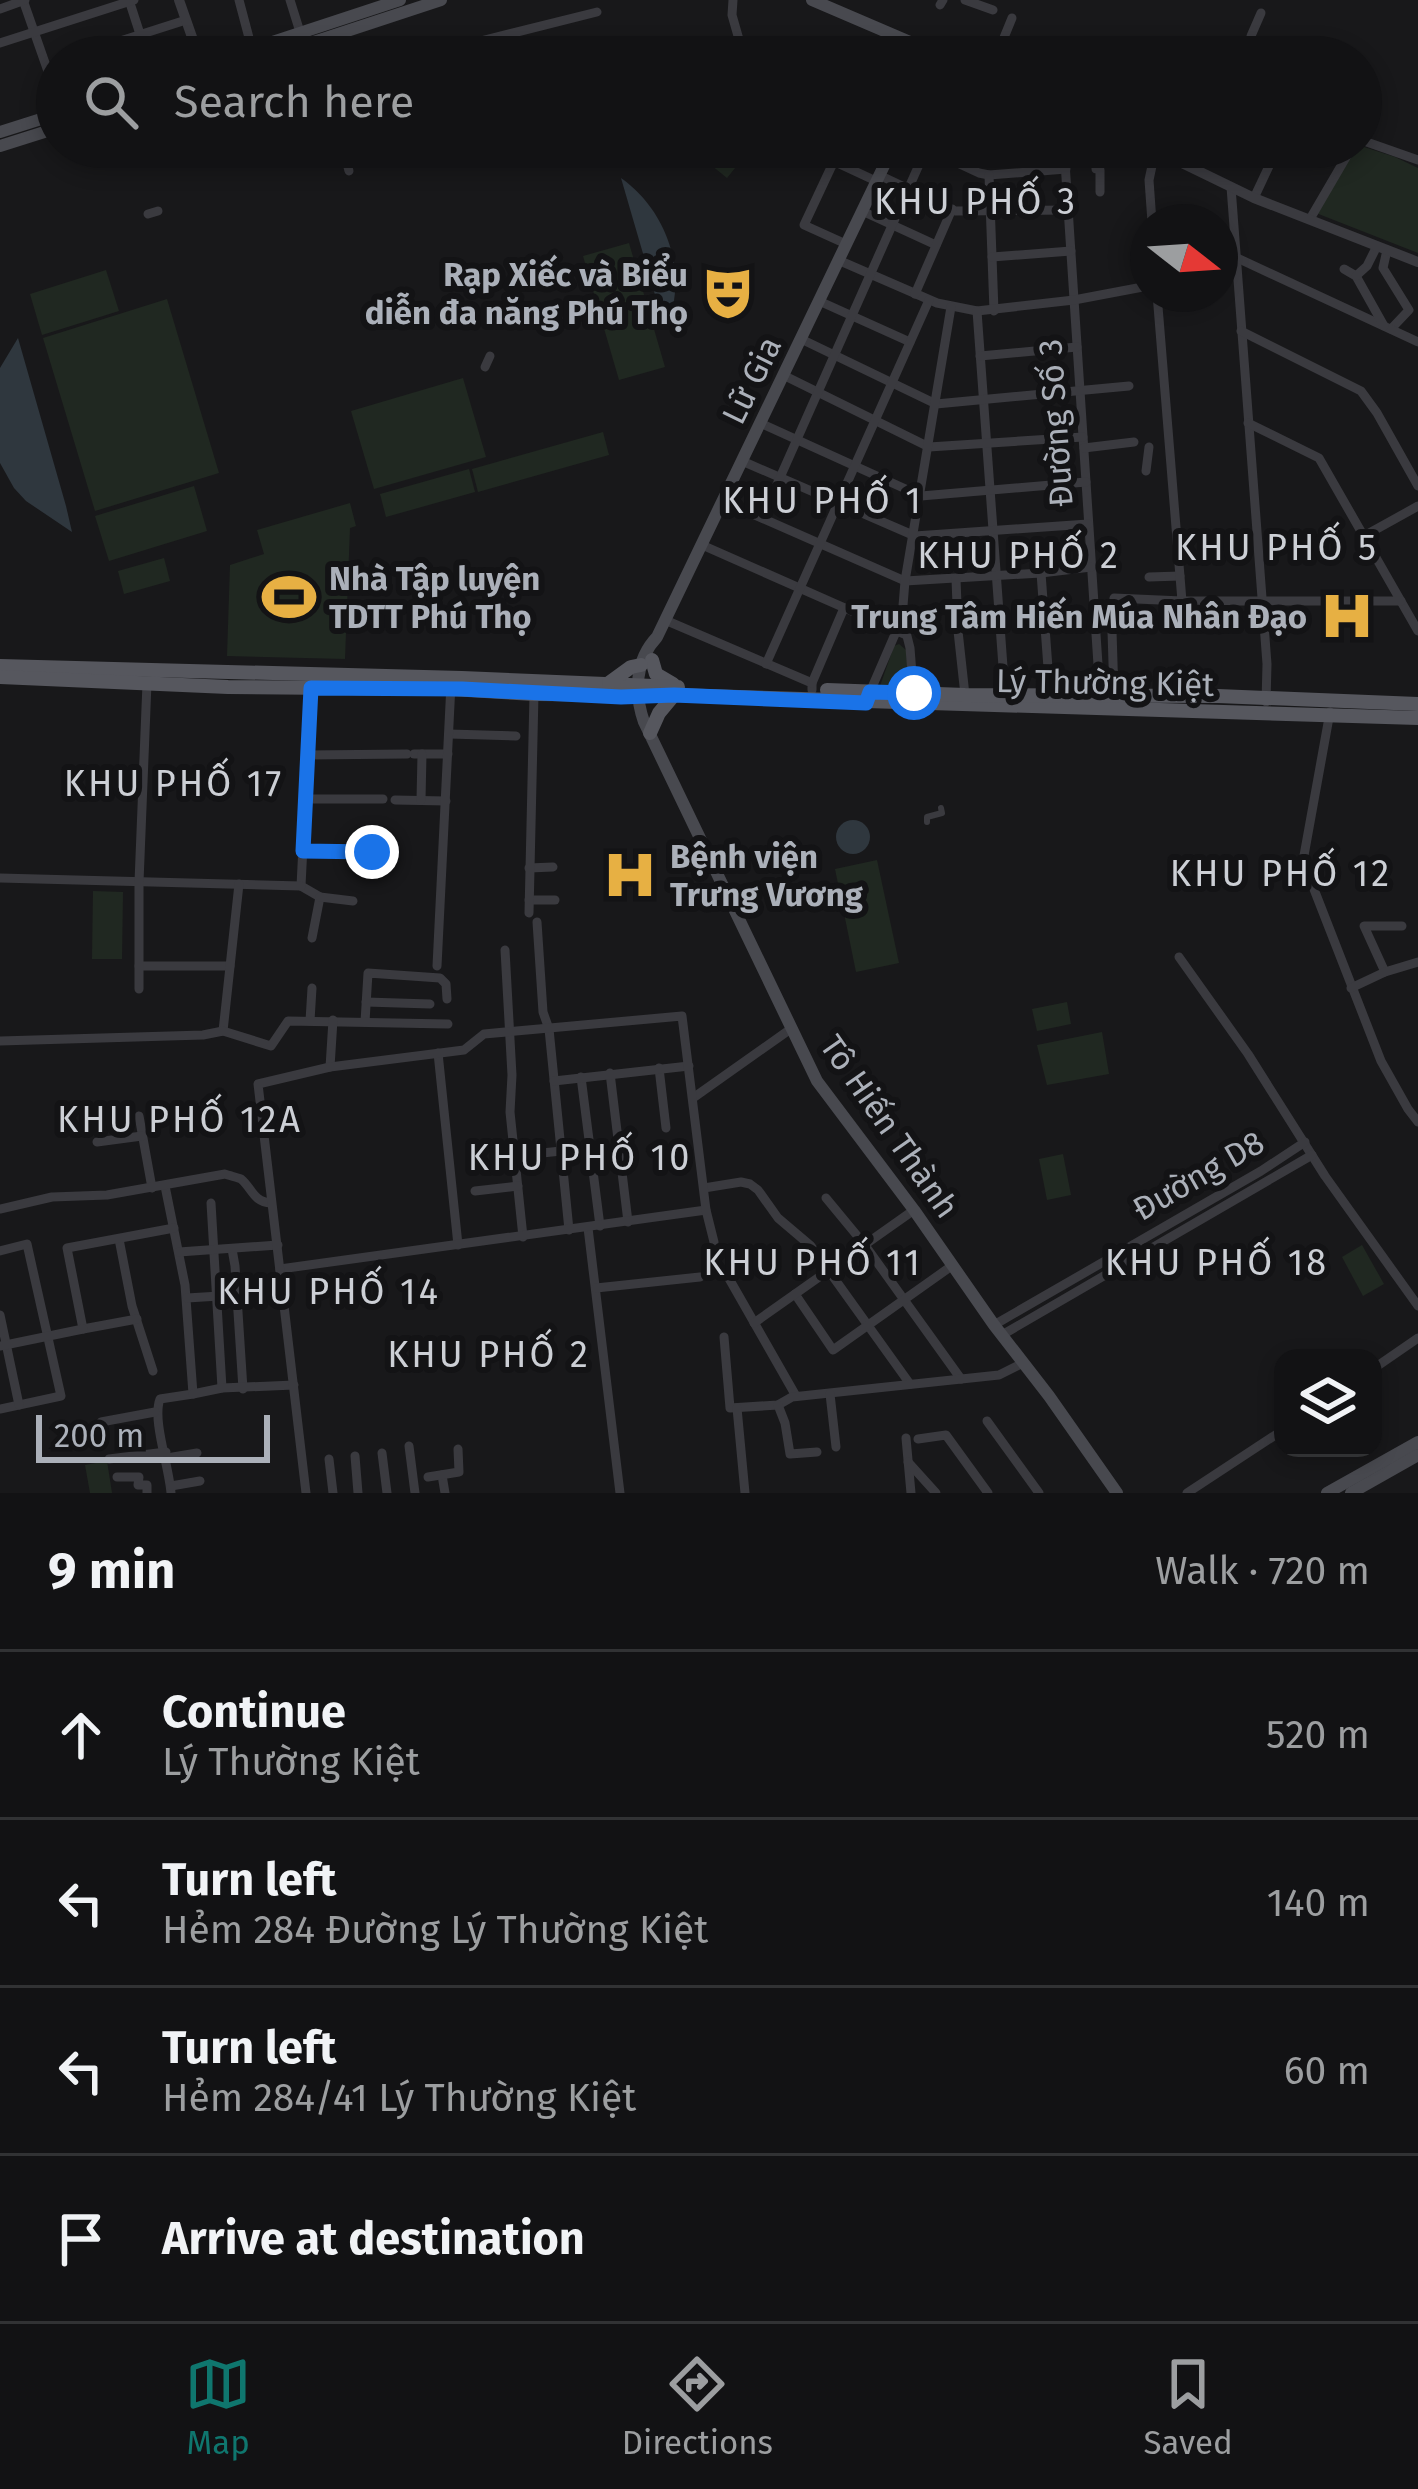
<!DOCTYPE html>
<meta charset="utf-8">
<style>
:root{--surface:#121214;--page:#1b1b1d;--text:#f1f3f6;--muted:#9c9ea0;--line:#313234;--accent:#0f766e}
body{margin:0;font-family:"Fira Sans",sans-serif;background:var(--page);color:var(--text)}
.controls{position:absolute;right:36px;bottom:36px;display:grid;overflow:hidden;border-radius:24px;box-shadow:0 6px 18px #0003}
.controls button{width:108px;height:108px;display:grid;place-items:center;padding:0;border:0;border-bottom:3px solid var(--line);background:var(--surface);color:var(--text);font:60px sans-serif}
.compass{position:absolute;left:1130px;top:204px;width:108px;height:108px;border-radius:50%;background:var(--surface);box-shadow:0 6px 18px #0003;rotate:107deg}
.scale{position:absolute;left:36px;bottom:30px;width:234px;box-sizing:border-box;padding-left:12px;border:6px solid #abb0b9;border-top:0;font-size:33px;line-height:42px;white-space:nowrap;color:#abb0b9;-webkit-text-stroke:9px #131315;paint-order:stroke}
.stop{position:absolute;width:36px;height:36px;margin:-27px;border:9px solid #1a73e8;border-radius:50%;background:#fff}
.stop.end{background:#1a73e8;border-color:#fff;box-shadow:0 3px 12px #0008}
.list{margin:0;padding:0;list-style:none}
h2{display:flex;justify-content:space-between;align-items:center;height:156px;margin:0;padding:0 48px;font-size:51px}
h2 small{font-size:39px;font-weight:400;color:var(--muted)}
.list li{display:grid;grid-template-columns:78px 1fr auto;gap:36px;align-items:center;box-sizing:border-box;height:168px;padding:0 48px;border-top:3px solid var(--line)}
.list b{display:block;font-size:45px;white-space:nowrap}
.list p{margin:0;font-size:39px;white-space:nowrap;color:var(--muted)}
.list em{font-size:39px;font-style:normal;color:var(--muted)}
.icon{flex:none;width:66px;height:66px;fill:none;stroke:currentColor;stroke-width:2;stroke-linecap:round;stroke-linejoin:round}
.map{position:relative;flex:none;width:1418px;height:1493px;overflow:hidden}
.search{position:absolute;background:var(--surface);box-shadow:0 6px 18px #0003;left:36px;right:36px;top:36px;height:132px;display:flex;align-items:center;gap:30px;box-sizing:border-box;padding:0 42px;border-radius:66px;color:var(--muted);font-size:45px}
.sheet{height:828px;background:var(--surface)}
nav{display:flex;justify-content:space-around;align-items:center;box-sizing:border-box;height:168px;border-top:3px solid var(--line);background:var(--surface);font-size:33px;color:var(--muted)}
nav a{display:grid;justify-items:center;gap:6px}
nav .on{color:var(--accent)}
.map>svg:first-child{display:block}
.green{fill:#202821}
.water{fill:#2f373e}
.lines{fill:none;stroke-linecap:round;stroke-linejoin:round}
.pedestrian{stroke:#3a3a3f;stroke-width:6}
.minor{stroke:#3a3a3f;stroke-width:9}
.tertiary{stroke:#3a3a3f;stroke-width:10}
.secondary{stroke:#48494f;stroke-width:12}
.primary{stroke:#56575e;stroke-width:14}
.route{stroke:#1a73e8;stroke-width:15}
.labels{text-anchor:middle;stroke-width:12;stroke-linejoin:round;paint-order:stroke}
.poi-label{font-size:33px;font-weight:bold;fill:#abb0b9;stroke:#131315;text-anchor:end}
.street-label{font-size:33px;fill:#abb0b9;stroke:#131315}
.neighbourhood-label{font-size:36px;letter-spacing:3px;fill:#cccfd5;stroke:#131315}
</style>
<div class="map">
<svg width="1418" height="1493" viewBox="0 0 1418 1493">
<rect width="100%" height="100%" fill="#18181a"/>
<!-- green -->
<g class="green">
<path d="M1361,146L1395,157L1418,168V253L1316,213L1356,147Z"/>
<path d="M689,147H752L727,178Z"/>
<path d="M629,243L665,367L619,380L583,256Z"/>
<path d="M106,270L119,311L42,335L30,294Z"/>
<path d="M167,299L219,473L95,511L43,338Z"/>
<path d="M463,378L486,457L374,489L351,411Z"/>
<path d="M603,432L609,455L478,492L472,469Z"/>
<path d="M469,469L475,492L386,517L380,494Z"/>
<path d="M194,486L207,531L109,561L95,516Z"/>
<path d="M350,503L356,526L350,528L345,659L227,656L230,565L264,554L257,530Z"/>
<path d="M164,558L170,581L124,594L118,571Z"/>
<path d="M899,644L906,650L909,683L904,687L880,686L894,646Z"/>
<path d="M877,860L899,963L856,972L835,869Z"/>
<path d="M93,891L123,892L122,959H92Z"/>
<path d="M1067,1002L1071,1024L1037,1031L1032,1009Z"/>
<path d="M1102,1032L1109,1074L1047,1085L1037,1045Z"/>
<path d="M1063,1154L1071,1195L1047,1200L1039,1159Z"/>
<path d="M1362,1245L1384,1284L1363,1296L1342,1257Z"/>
<path d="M107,1461L112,1493H90L85,1465Z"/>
</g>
<!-- water -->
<g class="water">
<path d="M621,178C668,211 690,277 665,329Z"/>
<path d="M18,338L66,506L72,532L26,501L14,488L0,463V368Z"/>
<circle cx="853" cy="837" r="17"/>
</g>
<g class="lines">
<!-- pedestrian -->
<path class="pedestrian" d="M927,822V817L942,813L941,808"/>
<!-- minor -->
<g class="minor">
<path d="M23,0L57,97"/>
<path d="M129,0L140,34"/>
<path d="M239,0L252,49"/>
<path d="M290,0L300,32"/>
<path d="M733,0L732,15L744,57"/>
<path d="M965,0L993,10"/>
<path d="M940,5L943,0"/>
<path d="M0,9L25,0"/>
<path d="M1251,36L1261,13"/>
<path d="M1003,40L1012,18"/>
<path d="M740,42L781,57"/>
<path d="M0,43L134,0"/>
<path d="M70,57L186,20"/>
<path d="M417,57L597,12"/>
<path d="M550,57L592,47"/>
<path d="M1361,140L1418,160"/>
<path d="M343,147L349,171"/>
<path d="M803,147L876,181"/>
<path d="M923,147L979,173L989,175L1066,169"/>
<path d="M1064,147L1100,695"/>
<path d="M1074,147L1096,155V169L1100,170V192"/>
<path d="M834,161L804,225L846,244"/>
<path d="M879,175L955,211L1068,210"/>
<path d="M989,175L994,311"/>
<path d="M1231,187L1267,664L1266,702"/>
<path d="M1254,198L1278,147"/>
<path d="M862,211L936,245"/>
<path d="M148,214L158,211"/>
<path d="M1310,219L1352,147"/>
<path d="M1152,222L1149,180L1156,147"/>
<path d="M1387,250L1383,268L1409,310L1391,329"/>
<path d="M992,257L1071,251"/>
<path d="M1235,257L1418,342"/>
<path d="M838,260L937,303L977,311L1074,300L1148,286"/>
<path d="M1344,269L1356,276L1384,326"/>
<path d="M1356,276L1367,266L1377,246"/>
<path d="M915,294L952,209"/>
<path d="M819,301L910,342"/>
<path d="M977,311L1005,694"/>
<path d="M1241,331L1361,391L1377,413L1418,486"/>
<path d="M801,339L936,404L1129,386"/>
<path d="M980,356L1077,347"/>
<path d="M485,367L490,356"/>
<path d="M783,375L929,447L1083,437"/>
<path d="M760,423L921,496L1086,482"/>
<path d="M1248,423L1319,458L1418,631"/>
<path d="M1084,448L1134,442"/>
<path d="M742,461L915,536L1088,524"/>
<path d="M1146,471L1149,447"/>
<path d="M723,501L905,581L1041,573L1091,567"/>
<path d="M762,518L926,149"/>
<path d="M1364,536L1418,506"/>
<path d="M702,545L906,635"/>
<path d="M1041,573L1050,695"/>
<path d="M1149,577L1180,576"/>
<path d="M956,579L958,631L965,695"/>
<path d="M1182,601H1401"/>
<path d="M665,620L812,683V690"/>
<path d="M906,632L910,648L914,699"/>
<path d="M766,664L929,300"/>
<path d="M812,683L844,608"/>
<path d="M311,686L301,886L320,897L312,938"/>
<path d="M870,692L902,618L905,581L951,307"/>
<path d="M1114,695L1112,631L1114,598L1182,601L1157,294"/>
<path d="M1330,712L1303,861L1381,1061L1408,1109L1418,1122"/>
<path d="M449,734L516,736"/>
<path d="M414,754H448"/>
<path d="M308,755L407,754"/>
<path d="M307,799H383"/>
<path d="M395,800L446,801"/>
<path d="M421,800L422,754"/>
<path d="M303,851L372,852"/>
<path d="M529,868L553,867"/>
<path d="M0,878L301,886"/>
<path d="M320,897L353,901"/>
<path d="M529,900H555"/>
<path d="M529,913L534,694"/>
<path d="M537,922L543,1012L549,1029L569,1230"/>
<path d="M505,950L512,1075L510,1112L523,1237"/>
<path d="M1179,957L1248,1054L1325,1176L1418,1306"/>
<path d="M139,966H230"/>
<path d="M437,966L451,684"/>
<path d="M1385,972L1364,926H1402"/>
<path d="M1351,988L1385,972L1418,962"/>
<path d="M139,989V882L147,683"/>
<path d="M366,1002L430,1004"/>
<path d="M310,1021L312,988"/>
<path d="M365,1022L368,973L440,978L446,984L447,999"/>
<path d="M223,1031L239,884"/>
<path d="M0,1041L203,1035L223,1031L271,1046L288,1021L448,1024"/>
<path d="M438,1053L458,1245"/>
<path d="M330,1067L333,1020"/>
<path d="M659,1068L666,1128"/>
<path d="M610,1073L628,1222"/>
<path d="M581,1077L600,1226"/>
<path d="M554,1081L689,1066"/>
<path d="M693,1098L792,1028"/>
<path d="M139,1116L152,1188"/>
<path d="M97,1142L142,1136"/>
<path d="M514,1156L561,1151"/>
<path d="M165,1186L185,1285L193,1394L160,1399C152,1420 169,1466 171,1493"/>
<path d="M704,1188L741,1182L750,1184L758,1190L778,1218L811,1246L910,1384"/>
<path d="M475,1191L518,1186"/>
<path d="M826,1198L864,1244L961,1379"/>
<path d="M211,1203L222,1388"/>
<path d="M0,1209L52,1197L107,1195L225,1174C227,1175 239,1178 241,1179C252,1188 253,1202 271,1203"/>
<path d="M588,1228L620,1493"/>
<path d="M119,1239L132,1306L153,1371"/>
<path d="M232,1249L235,1266L243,1389"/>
<path d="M0,1251L27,1244L61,1396L0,1409"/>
<path d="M179,1252L278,1245"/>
<path d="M280,1269L706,1210"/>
<path d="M727,1275L796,1396"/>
<path d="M596,1288L700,1277"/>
<path d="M795,1294L833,1350L953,1265"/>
<path d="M187,1298L283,1292"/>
<path d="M0,1315L19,1405"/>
<path d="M137,1319L83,1329L67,1248L174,1228"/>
<path d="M754,1323L914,1210"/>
<path d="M994,1325L1261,1171L1305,1142"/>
<path d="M1002,1335L1312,1155"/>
<path d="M724,1337L730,1408L778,1405L792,1397L999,1375L1023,1363"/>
<path d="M0,1346L83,1329"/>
<path d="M1373,1369L1418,1338"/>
<path d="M193,1394L222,1388L294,1385"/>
<path d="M830,1394L836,1447"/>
<path d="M778,1405L785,1423L790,1454L817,1452"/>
<path d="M737,1408L745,1493"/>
<path d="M987,1421L1039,1493"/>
<path d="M101,1422L155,1412"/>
<path d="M906,1438L911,1493"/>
<path d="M918,1439L946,1435L988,1493"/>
<path d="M409,1446L415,1493"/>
<path d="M382,1453L387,1493"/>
<path d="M355,1456L358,1493"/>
<path d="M167,1458L197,1453"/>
<path d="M109,1459L166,1452"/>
<path d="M329,1459L333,1493"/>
<path d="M908,1462L936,1493"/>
<path d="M442,1475L445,1493"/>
<path d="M117,1477H139L138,1485H147V1493"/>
<path d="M428,1477L459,1472L458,1449"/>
<path d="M171,1486L200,1481"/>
<path d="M306,1493L258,1084L330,1067L464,1050L484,1034L682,1016L706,1210L714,1242"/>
<path d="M1187,1493L1283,1430"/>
</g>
<!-- tertiary -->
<g class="tertiary">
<path d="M179,0L199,57"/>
<path d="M1149,147L1254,198L1418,262"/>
</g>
<!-- secondary -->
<g class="secondary">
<path d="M812,0L938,54L936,57"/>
<path d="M227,57L400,0"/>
<path d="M268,57L441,0"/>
<path d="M0,132L57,114"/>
<path d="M0,146L57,128"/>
<path d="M893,147L657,637C635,660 634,693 644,722L817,1081L914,1210L994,1325L1049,1396L1117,1493"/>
<path d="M1327,1493L1418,1442"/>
<path d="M1351,1493L1418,1455"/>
</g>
<!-- primary -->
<g class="primary">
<path d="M652,660L656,674L673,684"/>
<path d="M0,666L462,678L678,687"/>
<path d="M0,677L228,687L451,689L534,694L674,695L1418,718"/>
<path d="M609,683L631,667L641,665"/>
<path d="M827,690L965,695L1218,696L1418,704"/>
<path d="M650,733L659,713L674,695"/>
</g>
</g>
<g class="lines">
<!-- route -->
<path class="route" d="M372,852L303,851L311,688L462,689L621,697L674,695L866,703L870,692L914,693"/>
</g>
<!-- icons -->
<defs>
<symbol id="theatre-bare" viewBox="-9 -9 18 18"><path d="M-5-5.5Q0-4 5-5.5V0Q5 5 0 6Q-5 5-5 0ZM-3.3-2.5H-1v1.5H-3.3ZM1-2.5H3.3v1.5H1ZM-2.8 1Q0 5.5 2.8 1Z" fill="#e7b043" stroke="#131315" stroke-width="2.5" paint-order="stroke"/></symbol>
<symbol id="stadium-bare" viewBox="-9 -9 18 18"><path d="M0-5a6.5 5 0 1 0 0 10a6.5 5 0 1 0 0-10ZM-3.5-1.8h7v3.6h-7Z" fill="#e7b043" stroke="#131315" stroke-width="2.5" paint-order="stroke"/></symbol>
<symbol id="hospital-bare" viewBox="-9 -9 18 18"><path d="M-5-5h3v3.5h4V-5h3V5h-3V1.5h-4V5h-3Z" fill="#e7b043" stroke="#131315" stroke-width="2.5" paint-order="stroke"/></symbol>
</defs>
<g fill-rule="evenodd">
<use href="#theatre-bare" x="690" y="255" width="76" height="76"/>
<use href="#stadium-bare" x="251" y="559" width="76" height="76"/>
<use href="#hospital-bare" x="1309" y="578" width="76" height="76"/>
<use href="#hospital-bare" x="592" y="837" width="76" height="76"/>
</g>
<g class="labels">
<!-- poi labels -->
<g class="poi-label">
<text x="688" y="286">Rạp Xiếc và Biểu<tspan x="688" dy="38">diễn đa năng Phú Thọ</tspan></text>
<text x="329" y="590" text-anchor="start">Nhà Tập luyện<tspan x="329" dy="38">TDTT Phú Thọ</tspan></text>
<text x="1307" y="628">Trung Tâm Hiến Múa Nhân Đạo</text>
<text x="670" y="868" text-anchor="start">Bệnh viện<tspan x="670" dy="38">Trưng Vương</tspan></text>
</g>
<!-- street labels -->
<g class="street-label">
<text transform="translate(751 380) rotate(-64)" y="12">Lữ Gia</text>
<text transform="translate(1055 423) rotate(-94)" y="12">Đường Số 3</text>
<text transform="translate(1105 682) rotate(1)" y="12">Lý Thường Kiệt</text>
<text transform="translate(890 1126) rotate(55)" y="12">Tô Hiến Thành</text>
<text transform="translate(1198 1175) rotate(-30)" y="12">Đường D8</text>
</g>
<!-- neighbourhood labels -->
<g class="neighbourhood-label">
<text x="976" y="214">KHU PHỐ 3</text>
<text x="823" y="513">KHU PHỐ 1</text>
<text x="1277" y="560">KHU PHỐ 5</text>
<text x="1019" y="568">KHU PHỐ 2</text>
<text x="174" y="796">KHU PHỐ 17</text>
<text x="1281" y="886">KHU PHỐ 12</text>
<text x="180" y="1132">KHU PHỐ 12A</text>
<text x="580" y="1170">KHU PHỐ 10</text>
<text x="813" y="1275">KHU PHỐ 11</text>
<text x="1217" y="1275">KHU PHỐ 18</text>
<text x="329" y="1304">KHU PHỐ 14</text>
<text x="489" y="1367">KHU PHỐ 2</text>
</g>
</g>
</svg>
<div class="controls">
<button><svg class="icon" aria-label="layers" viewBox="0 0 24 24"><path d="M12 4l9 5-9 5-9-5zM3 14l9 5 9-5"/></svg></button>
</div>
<svg class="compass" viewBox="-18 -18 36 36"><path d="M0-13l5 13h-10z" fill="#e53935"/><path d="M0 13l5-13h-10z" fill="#9c9ea0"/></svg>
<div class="scale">200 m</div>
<div class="stop" style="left:914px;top:693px"></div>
<div class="stop end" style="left:372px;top:852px"></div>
<div class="search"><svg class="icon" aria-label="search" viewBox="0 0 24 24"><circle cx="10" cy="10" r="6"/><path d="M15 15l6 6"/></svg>Search here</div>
</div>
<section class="sheet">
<h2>9 min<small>Walk · 720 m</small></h2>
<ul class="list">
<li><svg class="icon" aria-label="ahead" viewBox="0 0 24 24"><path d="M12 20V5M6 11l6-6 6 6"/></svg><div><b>Continue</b><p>Lý Thường Kiệt</p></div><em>520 m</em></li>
<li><svg class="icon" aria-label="left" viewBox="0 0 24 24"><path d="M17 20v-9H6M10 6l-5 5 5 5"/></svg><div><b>Turn left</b><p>Hẻm 284 Đường Lý Thường Kiệt</p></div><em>140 m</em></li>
<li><svg class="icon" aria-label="left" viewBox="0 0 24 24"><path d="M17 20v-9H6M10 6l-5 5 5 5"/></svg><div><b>Turn left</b><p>Hẻm 284/41 Lý Thường Kiệt</p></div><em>60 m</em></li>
<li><svg class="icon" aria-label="arrive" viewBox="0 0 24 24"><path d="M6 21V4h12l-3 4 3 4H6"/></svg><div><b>Arrive at destination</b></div></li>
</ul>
</section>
<nav>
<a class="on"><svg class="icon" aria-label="map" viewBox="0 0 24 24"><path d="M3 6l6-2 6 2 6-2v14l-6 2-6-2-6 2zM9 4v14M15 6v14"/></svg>Map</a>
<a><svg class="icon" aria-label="directions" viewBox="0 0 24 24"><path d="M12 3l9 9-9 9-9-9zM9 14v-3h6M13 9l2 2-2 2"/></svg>Directions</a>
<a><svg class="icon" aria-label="saved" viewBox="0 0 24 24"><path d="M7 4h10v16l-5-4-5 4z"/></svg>Saved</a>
</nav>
